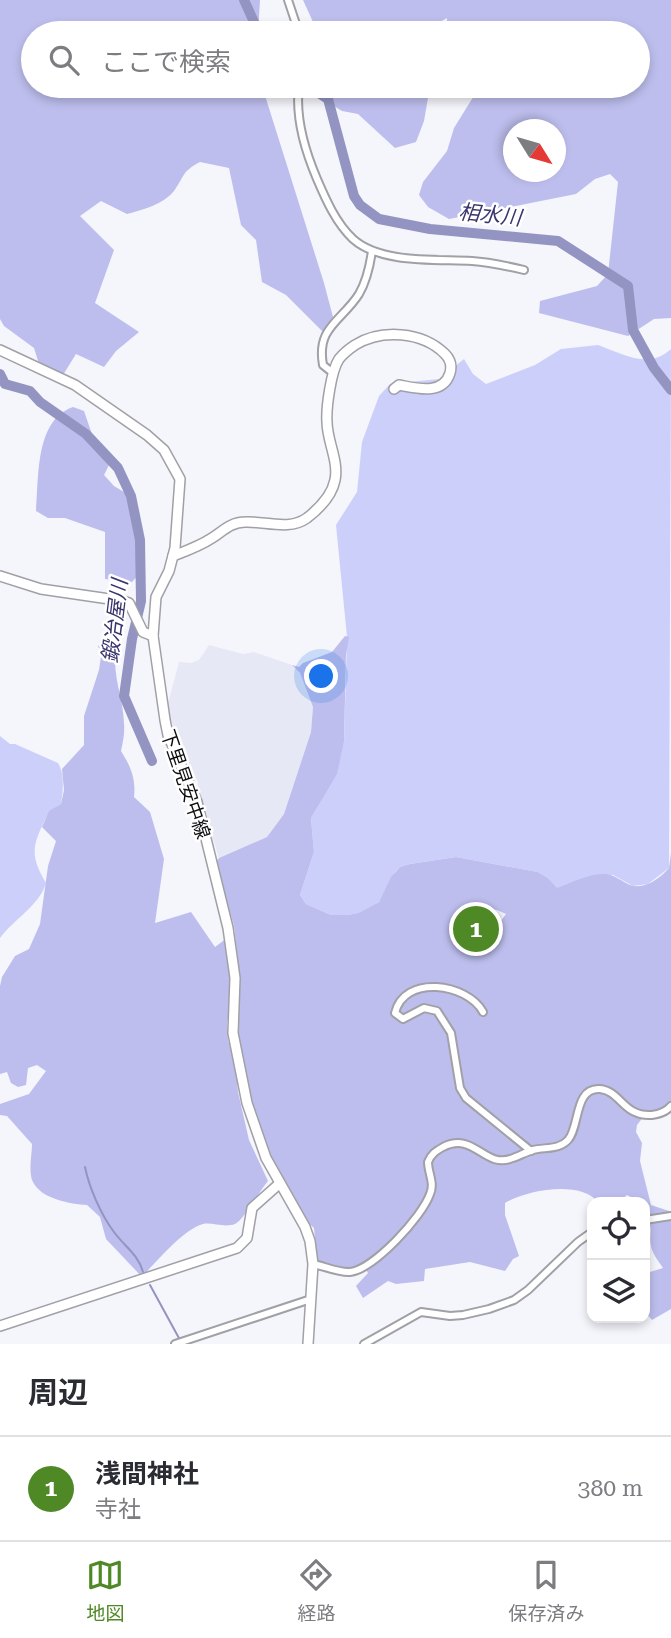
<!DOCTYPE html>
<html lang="ja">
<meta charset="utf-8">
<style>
:root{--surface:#fff;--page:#f7f7f7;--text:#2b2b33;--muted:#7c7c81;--line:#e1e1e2;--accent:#4e8926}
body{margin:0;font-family:"Roboto Serif","Noto Sans JP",serif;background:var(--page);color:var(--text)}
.controls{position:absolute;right:21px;bottom:21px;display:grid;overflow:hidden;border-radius:14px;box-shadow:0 4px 10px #0003}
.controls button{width:63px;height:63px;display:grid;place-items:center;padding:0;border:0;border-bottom:2px solid var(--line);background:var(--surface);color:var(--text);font:35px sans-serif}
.compass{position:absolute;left:503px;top:119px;width:63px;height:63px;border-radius:50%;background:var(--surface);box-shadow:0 4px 10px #0003;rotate:127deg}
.you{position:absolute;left:322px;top:677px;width:24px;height:24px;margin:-18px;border:5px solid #fff;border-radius:50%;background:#1a73e8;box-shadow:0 0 0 10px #1a73e833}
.badge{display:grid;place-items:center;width:46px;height:46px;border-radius:50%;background:var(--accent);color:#fff;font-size:23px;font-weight:700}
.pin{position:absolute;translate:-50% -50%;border:4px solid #fff;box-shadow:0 2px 7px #0006}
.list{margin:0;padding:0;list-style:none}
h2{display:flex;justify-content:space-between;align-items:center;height:91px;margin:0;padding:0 28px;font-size:30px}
h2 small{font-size:23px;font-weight:400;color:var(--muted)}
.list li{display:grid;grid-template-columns:46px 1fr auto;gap:21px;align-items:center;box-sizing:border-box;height:105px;padding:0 28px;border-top:2px solid var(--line)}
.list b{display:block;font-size:26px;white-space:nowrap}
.list p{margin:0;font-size:23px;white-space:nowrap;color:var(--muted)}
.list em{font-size:23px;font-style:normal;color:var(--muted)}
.icon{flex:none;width:38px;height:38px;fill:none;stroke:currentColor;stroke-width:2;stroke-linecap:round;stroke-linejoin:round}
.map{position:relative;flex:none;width:671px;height:1344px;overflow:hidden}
.search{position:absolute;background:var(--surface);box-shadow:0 4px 10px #0003;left:21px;right:21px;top:21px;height:77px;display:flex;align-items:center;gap:18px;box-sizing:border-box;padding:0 24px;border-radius:38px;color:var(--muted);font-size:26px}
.sheet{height:196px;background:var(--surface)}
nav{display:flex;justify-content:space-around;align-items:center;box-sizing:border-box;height:98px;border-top:2px solid var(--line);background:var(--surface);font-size:19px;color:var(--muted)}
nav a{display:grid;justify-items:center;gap:4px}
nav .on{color:var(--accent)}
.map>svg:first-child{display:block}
.built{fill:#e7e8f5}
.green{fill:#cdcffb}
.forest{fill:#bdbeed;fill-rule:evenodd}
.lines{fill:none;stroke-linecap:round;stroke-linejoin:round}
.stream{stroke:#9394c1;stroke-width:2}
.river{stroke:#9394c1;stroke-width:10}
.street-casing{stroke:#a0a0a6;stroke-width:10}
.secondary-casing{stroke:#a0a0a6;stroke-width:12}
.street{stroke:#fff;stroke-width:6}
.secondary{stroke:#fff;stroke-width:9}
.labels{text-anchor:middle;stroke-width:5;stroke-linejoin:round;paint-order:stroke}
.street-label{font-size:19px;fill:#0e0e10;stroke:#fff}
.water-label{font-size:21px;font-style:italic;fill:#39356e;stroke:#fff}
</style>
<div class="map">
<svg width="671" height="1344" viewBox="0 0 671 1344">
<rect width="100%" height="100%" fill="#f5f5fc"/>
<!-- built -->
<path class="built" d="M209,645L243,654L254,652L292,665L300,673L313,707L311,732L284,814L267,837L219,858L199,794L198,782L176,734L167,707L179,662L191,663L199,660Z"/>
<!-- green -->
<g class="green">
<path d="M598,345C623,354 649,370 671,349L669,868L648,884L633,886L613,875L589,876L557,889L548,878L538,872L456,857L410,864L400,867L395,872L379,902L358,913L347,915H331L306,904L300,895L314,852L311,818L336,774L344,742L347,637L336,525L357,492L362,442L379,396L390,384L439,379L464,359L473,374L486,384L535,365L561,349Z"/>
<path d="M0,736L10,744H15L58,763C65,774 63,791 61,804C51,810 48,813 43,824C31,849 32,859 46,883C39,906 14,919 0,938Z"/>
</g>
<!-- forest -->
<g class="forest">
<path d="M0,0H260L258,33H33V86H262L324,283L333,317L329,338L286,295L262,282L256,240L241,225L229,168L200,162C181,172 185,176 174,191C164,204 142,210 127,214L101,201L80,216L114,250L95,303L139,332L116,351L104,367L76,354L63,375L39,364L34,348L4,326L0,319Z"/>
<path d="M303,0H671V318L654,319L628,336L539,313L540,301L597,286L608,274L618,182L610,174L595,179L576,194L449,219L428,207L419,195L423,182L447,151L454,128L480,86H638V33H506L502,26L496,24L487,33H447V18L438,23L437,33H318ZM514,130H556V172H514Z"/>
<path d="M318,86H430L424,121L416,142L395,148L358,114L342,111L326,101Z"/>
<path d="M73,407L84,411L94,440L110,456L109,465L104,475L114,486L134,498L141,544L140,573L132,582L105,579V532L65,518H48L36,511C39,477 35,420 73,407Z"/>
<path d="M345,636L349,637L346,655L344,742L337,774L311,818L314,852L300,895L306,904L331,915H347L358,913L379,902L391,877L400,867L410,864L456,857L538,872L548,878L557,888C572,883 588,873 605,874C615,875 621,881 630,885C645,890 660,878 669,868L671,853V1102C649,1124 630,1108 613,1091L589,1090L571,1132L559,1144L503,1159L491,1157L474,1144L463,1140L455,1141L429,1154C429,1166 432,1181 428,1192C420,1215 378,1262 354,1269C347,1271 324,1264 317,1261L314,1228L307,1222L269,1157L251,1101L235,1033L240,978L234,926L216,862L219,858L267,837L284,814L311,732L313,707L300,673L292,665L299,667L303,663L332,652ZM488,909L497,910L506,914L490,936L462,945L457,932L458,927Z"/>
<path d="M101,640H109L116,649C112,676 123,696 124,723C125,732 123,742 121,751C131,767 136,779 134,797L150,812L164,859L155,923L191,912L215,947L227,938L232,978V1000L227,1023L228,1040L236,1069L238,1092L249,1140L268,1181C260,1190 243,1221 235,1224C224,1228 212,1222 203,1224C185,1228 155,1263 142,1277L106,1239L100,1217L87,1205C71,1204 41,1199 33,1182C28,1173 32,1154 32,1144L7,1116L0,1115V1104L29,1094L46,1071L37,1065L28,1068L26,1085L18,1087L11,1083L7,1072L0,1074V986L2,977L15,956L29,949L40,924L48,866L56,841L42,827L49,811L61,804L64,790L62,769L84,745V716L99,670L102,650L98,647Z"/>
<path d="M604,1092L644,1116L637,1125L636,1132L642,1143L640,1161L651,1205L669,1211L671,1215V1309L652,1320L645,1312V1281L650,1272L663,1268C659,1262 652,1253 651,1246C648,1234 655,1228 645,1218V1202H632L631,1197L627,1195L618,1202H598C580,1180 527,1190 505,1203V1215L519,1256L513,1259L505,1271L470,1262L425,1269L424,1281L396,1284L388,1281L363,1298L356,1286L368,1273L365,1268C383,1251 425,1217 433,1195C437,1184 432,1173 430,1162C462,1123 473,1161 502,1164C512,1164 522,1156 532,1153C543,1149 560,1149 569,1142C581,1134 579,1106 591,1093Z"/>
</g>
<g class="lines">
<!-- stream -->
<g class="stream">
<path d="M85,1167C89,1187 101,1215 114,1232C124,1246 138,1254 143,1272"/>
<path d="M150,1285L180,1340"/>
</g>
<!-- river -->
<g class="river">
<path d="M244,0L259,33"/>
<path d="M308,86L328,99L354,196L360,205L379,219L430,229L558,241L628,286L633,330L654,368L671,390"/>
<path d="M0,374L5,384L30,391L40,402L86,434L118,468L131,496L140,540L141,601L132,639L124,696L152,761"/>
</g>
<defs>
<g id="street">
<path d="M288,0L299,33"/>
<path d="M299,86C295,117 305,151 317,179C326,200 336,223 353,239C381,264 436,259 472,261C489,262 507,266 524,270"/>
<path d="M333,373L323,365C316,327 342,321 359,294C366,282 370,265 372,251"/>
<path d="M483,1012C467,983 404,974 395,1013L403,1019L424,1008L437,1011L451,1033L460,1088L466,1098L531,1151"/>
<path d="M645,1220L671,1216"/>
<path d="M313,1264C324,1266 339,1273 350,1272C374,1269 422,1217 430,1194C435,1183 428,1173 428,1162C431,1154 436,1151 443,1147C475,1131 484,1170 513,1158C519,1156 526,1152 533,1150C545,1147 559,1150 568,1140C580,1127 574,1087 600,1089C621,1091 623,1117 652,1115C660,1114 666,1112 671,1106"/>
<path d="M175,1344L311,1299"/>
<path d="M364,1344L421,1312L450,1316L463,1315L489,1309L514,1300L528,1290L578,1242L592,1232"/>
</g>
<g id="secondary">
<path d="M0,350L75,385L147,435L164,450L180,479L175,548L169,571L156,597L153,636L165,720L168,735L197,802L228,928L235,978L233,1033L247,1103L266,1158L305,1227L310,1241L313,1264L308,1344"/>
<path d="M173,556C186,551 200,546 212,538C223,531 231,522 245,522C265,521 289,531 307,518C320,508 332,495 335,480C339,461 327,441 327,422C326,408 331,371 339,359C343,354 349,349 355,345C381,329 422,331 445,354C450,359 452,366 450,373C443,396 416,388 399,385L394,389"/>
<path d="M0,576L41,589L123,601L129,603L143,632L153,636"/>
<path d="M0,1326L237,1248L247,1238L252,1208L279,1184"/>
</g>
</defs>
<!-- street casing -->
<use href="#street" class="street-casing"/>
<!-- secondary casing -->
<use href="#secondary" class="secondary-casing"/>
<!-- street -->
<use href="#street" class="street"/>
<!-- secondary -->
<use href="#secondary" class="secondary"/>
</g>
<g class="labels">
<!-- street labels -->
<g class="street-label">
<text transform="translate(186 784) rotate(71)" y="7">下里見安中線</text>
</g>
<!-- water labels -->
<g class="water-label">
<text transform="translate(490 215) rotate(6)" y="7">相水川</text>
<text transform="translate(115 621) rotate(-83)" y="7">鍛冶屋川</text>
</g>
</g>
</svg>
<div class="controls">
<button><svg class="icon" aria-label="locate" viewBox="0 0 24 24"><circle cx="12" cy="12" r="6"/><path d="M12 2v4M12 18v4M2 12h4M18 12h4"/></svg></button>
<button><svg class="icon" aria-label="layers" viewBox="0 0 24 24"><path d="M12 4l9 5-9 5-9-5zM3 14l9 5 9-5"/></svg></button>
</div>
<svg class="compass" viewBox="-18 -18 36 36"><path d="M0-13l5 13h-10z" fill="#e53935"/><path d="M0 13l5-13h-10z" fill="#7c7c81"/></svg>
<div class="you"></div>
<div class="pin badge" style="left:476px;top:929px">1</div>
<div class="search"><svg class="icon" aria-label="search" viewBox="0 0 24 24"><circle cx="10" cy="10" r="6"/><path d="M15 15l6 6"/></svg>ここで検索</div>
</div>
<section class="sheet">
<h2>周辺<small></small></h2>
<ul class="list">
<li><span class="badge">1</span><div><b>浅間神社</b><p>寺社</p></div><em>380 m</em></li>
</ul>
</section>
<nav>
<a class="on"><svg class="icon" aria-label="map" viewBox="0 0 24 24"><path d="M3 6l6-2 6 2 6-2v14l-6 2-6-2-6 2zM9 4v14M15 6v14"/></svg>地図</a>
<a><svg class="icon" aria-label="directions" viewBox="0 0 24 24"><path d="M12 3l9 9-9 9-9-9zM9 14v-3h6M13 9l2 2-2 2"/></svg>経路</a>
<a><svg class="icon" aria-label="saved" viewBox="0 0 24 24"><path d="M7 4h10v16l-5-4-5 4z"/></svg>保存済み</a>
</nav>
